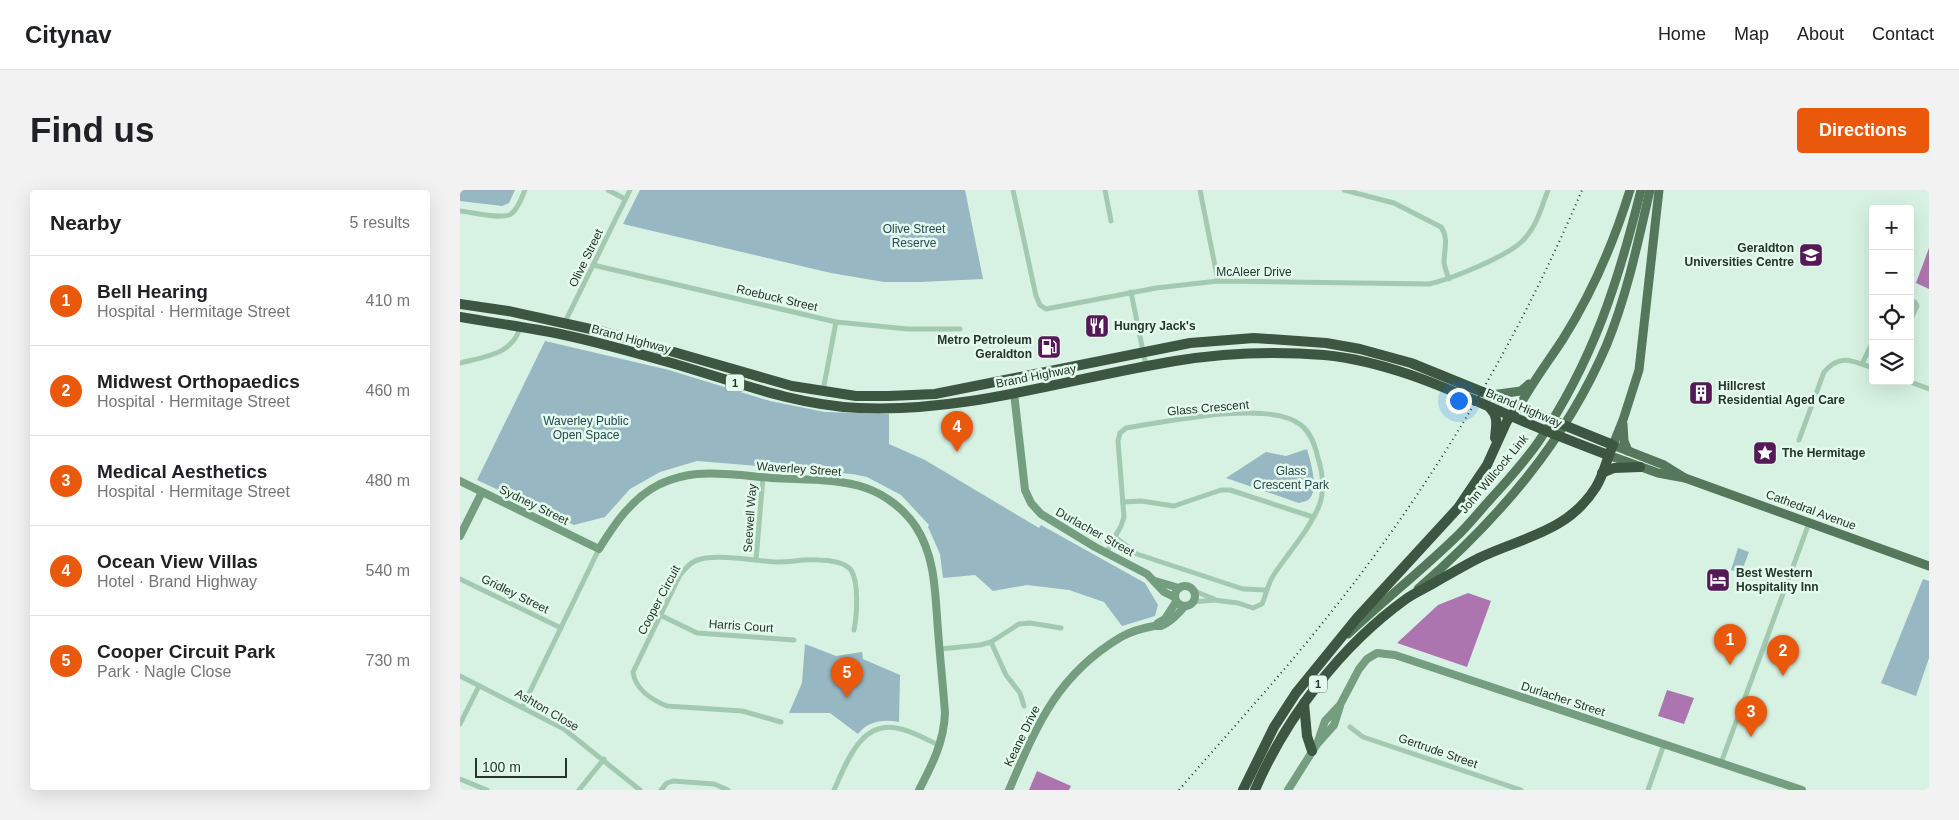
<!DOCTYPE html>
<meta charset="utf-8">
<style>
:root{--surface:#fff;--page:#f2f2f2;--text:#202124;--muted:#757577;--line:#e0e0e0;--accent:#ea580c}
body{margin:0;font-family:Helvetica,sans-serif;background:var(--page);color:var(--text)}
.controls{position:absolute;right:15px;top:15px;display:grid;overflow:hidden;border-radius:5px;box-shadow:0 5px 20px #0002}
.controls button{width:45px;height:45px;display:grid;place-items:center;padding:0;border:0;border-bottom:1px solid var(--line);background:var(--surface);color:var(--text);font:25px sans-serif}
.scale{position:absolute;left:15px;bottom:12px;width:92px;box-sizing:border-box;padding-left:5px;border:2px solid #253529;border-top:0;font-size:14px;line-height:18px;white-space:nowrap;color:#253529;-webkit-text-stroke:4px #e3faed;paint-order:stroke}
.you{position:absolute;left:998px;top:210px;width:18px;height:18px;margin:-12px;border:4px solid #fff;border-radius:50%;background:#1a73e8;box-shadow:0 0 0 8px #1a73e833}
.badge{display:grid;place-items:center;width:32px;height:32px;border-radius:50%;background:var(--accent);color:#fff;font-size:16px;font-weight:700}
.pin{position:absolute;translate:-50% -41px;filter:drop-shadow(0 1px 2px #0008)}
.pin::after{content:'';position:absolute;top:26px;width:18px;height:15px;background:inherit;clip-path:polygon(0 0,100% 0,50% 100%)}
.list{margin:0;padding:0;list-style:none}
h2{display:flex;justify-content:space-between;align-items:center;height:65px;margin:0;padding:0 20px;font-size:21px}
h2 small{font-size:16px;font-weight:400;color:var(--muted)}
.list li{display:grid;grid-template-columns:32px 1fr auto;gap:15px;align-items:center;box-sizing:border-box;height:90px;padding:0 20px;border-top:1px solid var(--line)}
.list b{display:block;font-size:19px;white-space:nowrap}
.list p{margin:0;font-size:16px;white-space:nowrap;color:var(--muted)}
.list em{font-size:16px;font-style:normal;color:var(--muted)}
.icon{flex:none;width:28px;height:28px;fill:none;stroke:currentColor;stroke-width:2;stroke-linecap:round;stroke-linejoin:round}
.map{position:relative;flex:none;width:1469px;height:600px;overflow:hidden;border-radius:5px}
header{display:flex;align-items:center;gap:30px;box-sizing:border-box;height:70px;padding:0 25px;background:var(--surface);border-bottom:1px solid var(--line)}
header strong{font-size:24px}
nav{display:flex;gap:28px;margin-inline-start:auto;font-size:18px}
.intro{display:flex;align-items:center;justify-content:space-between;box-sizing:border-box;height:120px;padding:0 30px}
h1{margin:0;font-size:35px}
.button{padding:12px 22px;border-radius:5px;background:var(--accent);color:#fff;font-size:18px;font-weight:700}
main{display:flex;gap:30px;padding:0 30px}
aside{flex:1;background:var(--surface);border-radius:5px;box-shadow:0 5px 20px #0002}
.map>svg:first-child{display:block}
.green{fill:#97b7c2}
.water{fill:#ad75b0}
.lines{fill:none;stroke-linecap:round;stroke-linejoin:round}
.street{stroke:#a3cab1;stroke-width:5}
.secondary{stroke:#749e7f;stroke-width:8}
.primary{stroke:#55785d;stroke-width:9}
.highway{stroke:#3c5641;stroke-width:10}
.rail{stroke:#253529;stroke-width:2;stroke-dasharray:1 4;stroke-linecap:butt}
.labels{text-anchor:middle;stroke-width:5;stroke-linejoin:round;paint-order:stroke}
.shield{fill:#e3faed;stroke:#5e7064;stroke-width:1}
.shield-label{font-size:11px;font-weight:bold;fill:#253529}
.park-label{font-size:12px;fill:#284954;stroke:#e3faed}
.poi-label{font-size:12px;font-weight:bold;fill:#253529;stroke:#e3faed;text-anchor:start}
.street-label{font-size:12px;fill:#253529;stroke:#e3faed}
</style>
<header>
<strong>Citynav</strong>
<nav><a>Home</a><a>Map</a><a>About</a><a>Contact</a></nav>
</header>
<div class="intro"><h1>Find us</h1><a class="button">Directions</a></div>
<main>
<aside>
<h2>Nearby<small>5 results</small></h2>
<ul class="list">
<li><span class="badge">1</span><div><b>Bell Hearing</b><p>Hospital · Hermitage Street</p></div><em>410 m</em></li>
<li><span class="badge">2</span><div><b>Midwest Orthopaedics</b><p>Hospital · Hermitage Street</p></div><em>460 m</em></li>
<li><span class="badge">3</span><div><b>Medical Aesthetics</b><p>Hospital · Hermitage Street</p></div><em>480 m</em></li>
<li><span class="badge">4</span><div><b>Ocean View Villas</b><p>Hotel · Brand Highway</p></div><em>540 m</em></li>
<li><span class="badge">5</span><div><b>Cooper Circuit Park</b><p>Park · Nagle Close</p></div><em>730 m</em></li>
</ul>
</aside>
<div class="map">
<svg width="1469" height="600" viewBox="0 0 1469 600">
<rect width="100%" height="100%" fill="#d7f2e3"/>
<!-- green -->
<g class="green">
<path d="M0,0H55L49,13L42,16L0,11Z"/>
<path d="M180,0H505L523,89L461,92H424L371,83L163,34Z"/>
<path d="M85,151L209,180L310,211L365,222L429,224V254L465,270L579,338L581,335L685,393L698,415L695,426L662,436L644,412L609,400L567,395L533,401L515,385L483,388L480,364L468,337L469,335L441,305L407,287L392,284L237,271L200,282L170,299L145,327L114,335L17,290Z"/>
<path d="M847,259C850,270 859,298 850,308C848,311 843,312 839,313L766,288L806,262L826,266Z"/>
<path d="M1278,358L1289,362L1281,383L1271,380Z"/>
<path d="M1463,389L1469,391V468L1456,506L1421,493Z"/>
<path d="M345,454L376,466L402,462L403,469L440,485L439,532C423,529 408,531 398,544L370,523H329L342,493Z"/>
</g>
<!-- water -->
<g class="water">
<path d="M1469,58V99L1456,93Z"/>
<path d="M1008,403L1031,411L1007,477L937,453L978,415Z"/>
<path d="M1207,500L1234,508L1224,534L1198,526Z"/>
<path d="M577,581L611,596L609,600H569Z"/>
</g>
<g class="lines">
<!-- street -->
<g class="street">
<path d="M148,0L165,9"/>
<path d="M553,0L576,106L580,115L586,119L696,98L758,91L969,94C991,89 1052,65 1065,48C1077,35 1082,16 1088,0"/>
<path d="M645,0L651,31"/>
<path d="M740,0L758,91"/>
<path d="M884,0L934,13L981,37C989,48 984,60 984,73C985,78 987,84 989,89"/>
<path d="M0,21C11,22 42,30 51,24C58,19 62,7 65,0"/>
<path d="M133,75L376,132L448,139H500"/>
<path d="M671,102L686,176"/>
<path d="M1450,110L1455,112L1457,116L1450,131"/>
<path d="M104,134L170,0"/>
<path d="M0,173C23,167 53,165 60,137"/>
<path d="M1402,174L1413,151"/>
<path d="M1448,191L1469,199"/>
<path d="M363,201L376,132"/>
<path d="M1339,250L1364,182C1380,163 1393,171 1413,178"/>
<path d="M663,312L681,311L714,316L761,300H770L853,327"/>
<path d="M655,347L677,364L783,399L806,400"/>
<path d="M646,363L661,336L664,327L658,251L660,243L666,238C705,232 809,209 841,235C851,243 855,255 858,268C863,284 865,300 859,316C848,342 828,363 813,386C807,396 806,405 802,414L793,418L778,413L754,410L733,412"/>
<path d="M296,370L303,287"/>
<path d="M0,389L101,438"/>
<path d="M732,400L754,409"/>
<path d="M200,425L237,443L334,450"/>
<path d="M531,452L546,485L560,503L564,516"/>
<path d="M480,459L520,455L531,452L559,434L570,433L601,438"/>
<path d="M0,486L104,539L180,600"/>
<path d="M63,516L139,359"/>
<path d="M321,532L282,521L207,516C192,510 175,499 173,482L220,385C226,378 231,371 241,369C260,364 296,371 317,372C331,372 345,369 359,370C368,370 385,372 391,380C399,392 397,425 394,440"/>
<path d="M0,534L19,496"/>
<path d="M890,537L903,547L1061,600"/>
<path d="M1261,573L1349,333"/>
<path d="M0,589L27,600"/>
<path d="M119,600L144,569"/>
<path d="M201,600L207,593L213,591L254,594L268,600"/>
<path d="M374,600C387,572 401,528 441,539C454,542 468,550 480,556"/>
<path d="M1188,600L1204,554"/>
</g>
<!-- secondary -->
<g class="secondary">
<path d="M554,203L565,300L571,313L581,324L635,357L687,384L704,402L714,407"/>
<path d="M0,291L139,359C155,333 172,308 200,294C211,289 225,285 237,284C261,282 288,286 312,288C343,290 377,288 406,298C426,305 445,320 456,337C476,368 475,405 478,440C480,468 483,495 485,523C484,552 472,575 459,600"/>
<path d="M0,346L22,302"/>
<path d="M695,391L719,398"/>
<circle cx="725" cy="406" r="10"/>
<path d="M698,433L705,429L716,412"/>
<path d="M858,553L874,535L880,516"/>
<path d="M549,600C577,535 597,485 661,447C670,442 683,438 694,436C696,436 699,436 701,436C710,433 719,423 725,416"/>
<path d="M828,600L857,554L865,531L880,515L899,479L907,469L917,463L935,465L1342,600"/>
</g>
<!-- primary -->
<g class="primary">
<path d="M1199,0L1179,180L1163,230L1153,255L1204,275L1225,288"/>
<path d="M1031,205L1061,201L1069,194"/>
<path d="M1059,217C1072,193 1088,172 1103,149C1132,103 1154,52 1170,0"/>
<path d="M1163,234L1164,251L1168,261"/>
<path d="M1148,265L1198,283L1225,288L1469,376"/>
<path d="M958,399C1038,329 1105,253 1147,154C1167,105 1178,52 1190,0"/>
<path d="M888,444C923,411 961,381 995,348C1007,337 1017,324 1028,312C1046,292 1064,273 1079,251C1133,171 1158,93 1181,0"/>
</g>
<!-- highway -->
<g class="highway">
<path d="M0,114L48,121L144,142L332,196L396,206H429L475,204L730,153L794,148L866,153L900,159L951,173L1153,255C1147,268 1144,284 1136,297C1108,342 1063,347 1019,368C1005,375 992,383 979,390C968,397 956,402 946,409C882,455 826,527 795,600"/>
<path d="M0,127C33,133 67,137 100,144C138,152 177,163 215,174C276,192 335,215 399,218C506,223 610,188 715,171C764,163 814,161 864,165C927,171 986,198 1044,223C1078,238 1113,252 1148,265"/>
<path d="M1030,218C1039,227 1036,236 1035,248"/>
<path d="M1142,283L1154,278L1180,277"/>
<path d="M844,513L847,546L852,561"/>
<path d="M783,600L814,537L836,503L897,428L998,318L1027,275L1047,231L1054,222"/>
</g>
<!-- rail -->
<path class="rail" d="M719,600C767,544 818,489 864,431C969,301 1057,154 1122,0"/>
</g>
<!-- icons -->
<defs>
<symbol id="university-square" viewBox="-11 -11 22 22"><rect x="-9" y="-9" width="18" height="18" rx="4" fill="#561958" stroke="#e3faed"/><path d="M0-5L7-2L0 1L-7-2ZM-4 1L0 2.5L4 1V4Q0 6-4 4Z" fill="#fff"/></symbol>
<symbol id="restaurant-square" viewBox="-11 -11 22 22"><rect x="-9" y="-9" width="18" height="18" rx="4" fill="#561958" stroke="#e3faed"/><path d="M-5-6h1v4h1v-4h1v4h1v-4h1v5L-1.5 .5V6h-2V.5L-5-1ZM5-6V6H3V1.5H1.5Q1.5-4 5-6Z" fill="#fff"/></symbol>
<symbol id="fuel-square" viewBox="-11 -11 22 22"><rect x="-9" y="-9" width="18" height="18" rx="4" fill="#561958" stroke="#e3faed"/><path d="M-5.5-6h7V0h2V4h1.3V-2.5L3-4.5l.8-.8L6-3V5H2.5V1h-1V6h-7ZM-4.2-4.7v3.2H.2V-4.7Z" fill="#fff"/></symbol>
<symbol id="building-square" viewBox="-11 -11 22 22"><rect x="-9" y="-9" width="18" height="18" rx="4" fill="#561958" stroke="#e3faed"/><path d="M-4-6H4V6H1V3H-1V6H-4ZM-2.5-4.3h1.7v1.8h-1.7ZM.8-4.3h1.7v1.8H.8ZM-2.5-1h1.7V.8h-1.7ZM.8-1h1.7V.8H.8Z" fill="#fff"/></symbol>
<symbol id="sight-square" viewBox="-11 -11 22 22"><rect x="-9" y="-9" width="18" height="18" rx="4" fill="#561958" stroke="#e3faed"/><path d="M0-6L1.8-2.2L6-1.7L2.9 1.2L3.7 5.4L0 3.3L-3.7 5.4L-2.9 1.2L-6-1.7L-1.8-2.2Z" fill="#fff"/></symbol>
<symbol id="hotel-square" viewBox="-11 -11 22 22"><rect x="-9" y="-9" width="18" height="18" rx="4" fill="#561958" stroke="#e3faed"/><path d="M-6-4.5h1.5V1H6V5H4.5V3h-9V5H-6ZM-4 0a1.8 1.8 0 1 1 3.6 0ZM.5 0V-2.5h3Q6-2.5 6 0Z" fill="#fff"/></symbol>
</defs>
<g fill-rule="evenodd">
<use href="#university-square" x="1337" y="51" width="28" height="28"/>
<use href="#restaurant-square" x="623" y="122" width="28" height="28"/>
<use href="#fuel-square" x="575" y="143" width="28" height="28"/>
<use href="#building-square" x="1227" y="189" width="28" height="28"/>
<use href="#sight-square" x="1291" y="249" width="28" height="28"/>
<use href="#hotel-square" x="1244" y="376" width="28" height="28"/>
</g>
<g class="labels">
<!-- shield labels -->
<g class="shield">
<rect x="266" y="184.5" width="18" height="17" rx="4"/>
<rect x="849" y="485.5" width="18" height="17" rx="4"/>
</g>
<g class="shield-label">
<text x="275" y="197">1</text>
<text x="858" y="498">1</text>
</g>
<!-- park labels -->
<g class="park-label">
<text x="454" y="43">Olive Street<tspan x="454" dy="14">Reserve</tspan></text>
<text x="126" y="235">Waverley Public<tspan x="126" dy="14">Open Space</tspan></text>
<text x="831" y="285">Glass<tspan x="831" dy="14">Crescent Park</tspan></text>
</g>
<!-- poi labels -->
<g class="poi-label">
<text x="1334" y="62" text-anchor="end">Geraldton<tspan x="1334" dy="14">Universities Centre</tspan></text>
<text x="654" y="140">Hungry Jack's</text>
<text x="572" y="154" text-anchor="end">Metro Petroleum<tspan x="572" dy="14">Geraldton</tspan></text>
<text x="1258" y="200">Hillcrest<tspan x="1258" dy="14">Residential Aged Care</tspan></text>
<text x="1322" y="267">The Hermitage</text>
<text x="1276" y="387">Best Western<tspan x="1276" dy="14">Hospitality Inn</tspan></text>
</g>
<!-- street labels -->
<g class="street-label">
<text transform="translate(126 68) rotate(-64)" y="4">Olive Street</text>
<text x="794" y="86">McAleer Drive</text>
<text transform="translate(317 108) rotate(13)" y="4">Roebuck Street</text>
<text transform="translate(171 149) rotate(15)" y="4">Brand Highway</text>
<text transform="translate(576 186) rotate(-11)" y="4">Brand Highway</text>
<text transform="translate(748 218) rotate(-5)" y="4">Glass Crescent</text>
<text transform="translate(1064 218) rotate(23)" y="4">Brand Highway</text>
<text transform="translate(339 279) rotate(4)" y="4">Waverley Street</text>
<text transform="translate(1034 284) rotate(-50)" y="4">John Willcock Link</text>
<text transform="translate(74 315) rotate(26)" y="4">Sydney Street</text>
<text transform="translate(1351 320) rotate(20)" y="4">Cathedral Avenue</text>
<text transform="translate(290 328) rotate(-86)" y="4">Seewell Way</text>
<text transform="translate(635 342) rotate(29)" y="4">Durlacher Street</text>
<text transform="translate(55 404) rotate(26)" y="4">Gridley Street</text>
<text transform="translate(199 410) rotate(-62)" y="4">Cooper Circuit</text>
<text transform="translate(281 436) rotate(4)" y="4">Harris Court</text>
<text transform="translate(1103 509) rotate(18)" y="4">Durlacher Street</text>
<text transform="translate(87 520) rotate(30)" y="4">Ashton Close</text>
<text transform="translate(562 546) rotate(-64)" y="4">Keane Drive</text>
<text transform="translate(978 561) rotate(19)" y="4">Gertrude Street</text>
</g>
</g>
</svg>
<div class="controls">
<button>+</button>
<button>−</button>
<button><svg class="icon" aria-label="locate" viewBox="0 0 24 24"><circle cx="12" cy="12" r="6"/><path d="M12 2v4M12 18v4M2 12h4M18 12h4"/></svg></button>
<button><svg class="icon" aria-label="layers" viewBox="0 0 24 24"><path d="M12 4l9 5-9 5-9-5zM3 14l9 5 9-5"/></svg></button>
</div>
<div class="scale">100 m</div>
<div class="you"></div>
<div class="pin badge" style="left:1270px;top:475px">1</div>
<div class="pin badge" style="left:1323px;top:486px">2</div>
<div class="pin badge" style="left:1291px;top:547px">3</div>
<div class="pin badge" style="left:497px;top:262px">4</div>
<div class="pin badge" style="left:387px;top:508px">5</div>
</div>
</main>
